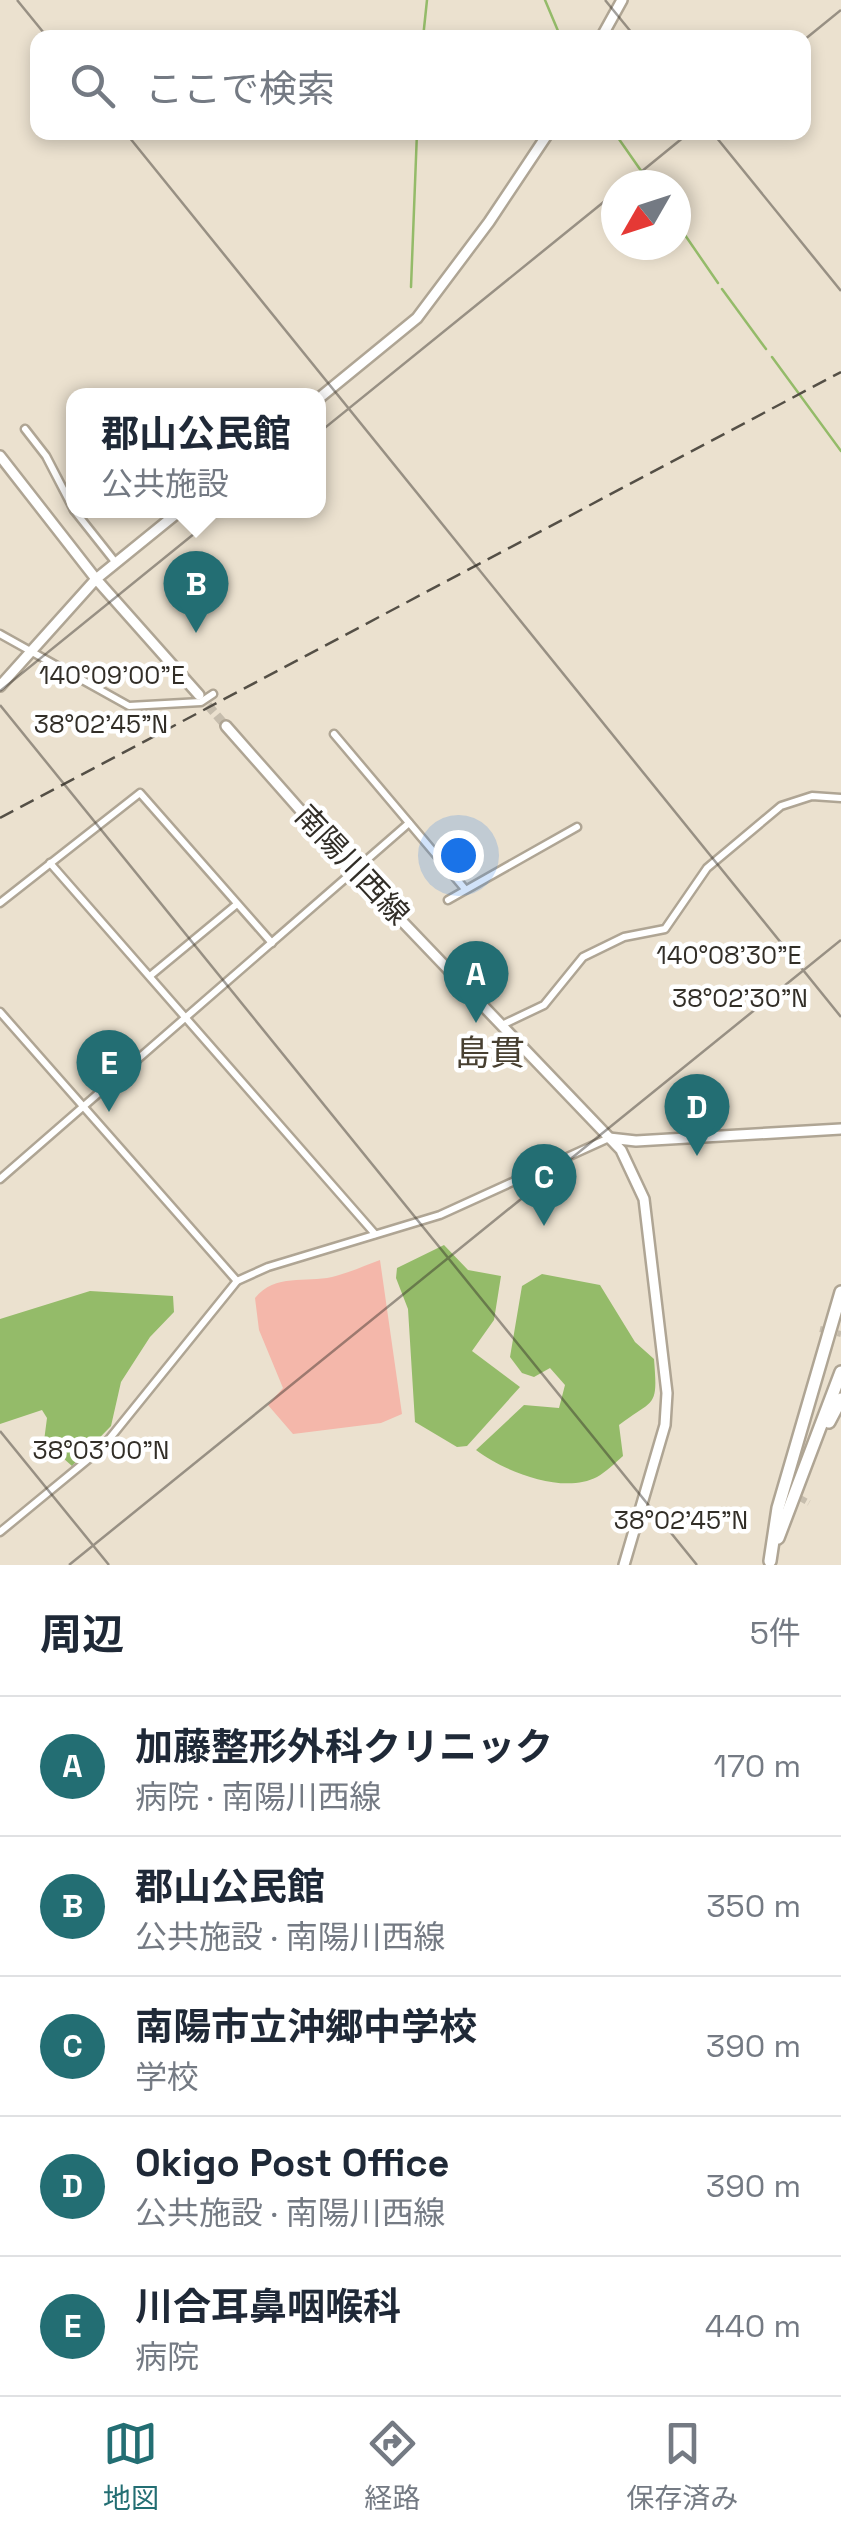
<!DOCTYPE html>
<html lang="ja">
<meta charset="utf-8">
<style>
:root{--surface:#fff;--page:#f2f2f3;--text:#1f2937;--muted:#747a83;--line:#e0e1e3;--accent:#236e73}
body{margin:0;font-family:"Space Grotesk","Noto Sans JP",sans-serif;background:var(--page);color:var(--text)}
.compass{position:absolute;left:601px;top:170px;width:90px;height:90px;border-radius:50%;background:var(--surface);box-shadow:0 5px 15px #0003;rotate:231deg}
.you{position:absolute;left:458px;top:855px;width:35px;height:35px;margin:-25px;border:8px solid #fff;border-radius:50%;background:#1a73e8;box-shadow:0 0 0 15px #1a73e833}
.badge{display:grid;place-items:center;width:65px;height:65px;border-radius:50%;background:var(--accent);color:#fff;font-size:32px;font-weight:700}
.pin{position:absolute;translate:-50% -82px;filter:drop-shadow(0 2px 5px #0008)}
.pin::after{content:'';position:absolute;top:52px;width:35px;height:30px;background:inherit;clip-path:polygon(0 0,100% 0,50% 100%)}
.popup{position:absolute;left:66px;top:388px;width:260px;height:130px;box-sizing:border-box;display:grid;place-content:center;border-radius:20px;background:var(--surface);filter:drop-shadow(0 2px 8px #0005);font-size:32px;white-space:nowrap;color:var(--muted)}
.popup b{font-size:38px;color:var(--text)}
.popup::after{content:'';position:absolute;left:50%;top:100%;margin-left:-20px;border:20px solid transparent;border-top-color:var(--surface)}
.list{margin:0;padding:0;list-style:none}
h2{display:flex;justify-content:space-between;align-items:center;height:130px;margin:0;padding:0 40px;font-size:42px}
h2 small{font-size:32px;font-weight:400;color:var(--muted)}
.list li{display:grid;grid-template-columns:65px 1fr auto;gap:30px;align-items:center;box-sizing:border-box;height:140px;padding:0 40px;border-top:2px solid var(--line)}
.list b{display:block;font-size:38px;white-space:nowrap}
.list p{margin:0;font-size:32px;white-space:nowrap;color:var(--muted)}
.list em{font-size:32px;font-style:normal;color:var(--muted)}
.icon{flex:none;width:55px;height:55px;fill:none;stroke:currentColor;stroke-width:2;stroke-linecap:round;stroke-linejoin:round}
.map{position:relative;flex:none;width:841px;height:1565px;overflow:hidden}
.search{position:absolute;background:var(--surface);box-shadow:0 5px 15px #0003;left:30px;right:30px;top:30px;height:110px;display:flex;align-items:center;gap:25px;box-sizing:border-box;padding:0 35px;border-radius:20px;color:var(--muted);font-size:38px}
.sheet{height:830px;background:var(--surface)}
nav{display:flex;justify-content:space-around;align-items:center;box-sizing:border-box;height:140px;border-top:2px solid var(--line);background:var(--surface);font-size:28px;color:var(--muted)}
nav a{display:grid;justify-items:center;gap:5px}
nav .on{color:var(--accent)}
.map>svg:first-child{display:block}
.green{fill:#f4b7aa}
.water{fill:#94bb69}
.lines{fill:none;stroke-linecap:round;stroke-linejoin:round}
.stream{stroke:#94bb69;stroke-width:2.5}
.street-tunnel{stroke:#c6bdad;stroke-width:6;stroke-dasharray:6 3;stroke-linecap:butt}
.secondary-tunnel{stroke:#c6bdad;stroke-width:9;stroke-dasharray:9 4.5;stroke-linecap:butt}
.street-casing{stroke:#afa594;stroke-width:11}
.secondary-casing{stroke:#afa594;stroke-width:14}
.highway-casing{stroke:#afa594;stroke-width:16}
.street{stroke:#fff;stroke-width:6}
.secondary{stroke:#fff;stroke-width:9}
.highway{stroke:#fff;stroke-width:11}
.rail{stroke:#544f46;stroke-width:2.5;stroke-dasharray:15 8;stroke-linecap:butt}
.ticks{fill:none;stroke:#322e27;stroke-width:2.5;stroke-opacity:0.45}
.labels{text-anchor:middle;stroke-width:9;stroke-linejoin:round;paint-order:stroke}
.street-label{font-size:30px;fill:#322e27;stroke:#fff}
.quarter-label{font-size:35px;fill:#473f30;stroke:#fff}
.ticks-label{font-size:25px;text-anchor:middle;fill:#322e27;stroke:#fff;stroke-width:9;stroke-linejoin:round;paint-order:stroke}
</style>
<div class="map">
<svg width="841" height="1565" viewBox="0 0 841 1565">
<rect width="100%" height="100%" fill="#ebe1cf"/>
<!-- green -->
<path class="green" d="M380,1260L402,1414L381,1423L293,1434L268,1405L283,1388L259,1330L255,1298C275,1273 306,1283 332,1277C348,1273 364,1266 380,1260Z"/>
<!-- water -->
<g class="water">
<path d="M444,1245L468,1270L501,1276L494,1320L472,1351L520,1387L467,1446L457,1447L415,1422L408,1309L396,1278L397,1268Z"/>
<path d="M542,1274L600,1285L635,1342L654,1359C658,1409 655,1398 619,1425L623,1456C615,1463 606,1472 597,1477C563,1495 503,1471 476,1450L524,1405L559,1408L565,1385L550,1368L534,1377L522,1373L510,1357L522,1286Z"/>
<path d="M90,1291L173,1296L174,1312L150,1337L121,1382L111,1426L72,1466L44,1441L47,1418L42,1410L0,1424V1319Z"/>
</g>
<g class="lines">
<!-- stream -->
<g class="stream">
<path d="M545,0L561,38"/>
<path d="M423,38L427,0"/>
<path d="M614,132L651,185"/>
<path d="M676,222L718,283"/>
<path d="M411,287L417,132"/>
<path d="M722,289L766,349"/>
<path d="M772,357L841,451"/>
</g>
<!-- street-tunnel -->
<g class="street-tunnel">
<path d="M820,1329L841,1334"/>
<path d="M793,1494L809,1503"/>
</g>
<!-- secondary-tunnel -->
<path class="secondary-tunnel" d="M199,695L226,726"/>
<defs>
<g id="street">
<path d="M25,429L46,456L74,510"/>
<path d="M74,510L116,563"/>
<path d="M0,634L129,706L201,702L213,694"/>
<path d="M334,734L465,889"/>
<path d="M50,863L375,1234"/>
<path d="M448,900L577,827"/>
<path d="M0,903L140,793L272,943"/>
<path d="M150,976L237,904"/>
<path d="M0,1012L237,1281"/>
<path d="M502,1025L544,1005L583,957L624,937L665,929L707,868L781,806L812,796L841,798"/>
<path d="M0,1179L409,823"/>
<path d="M0,1532L102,1448L237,1281L268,1267L440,1215L609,1138"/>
</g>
<g id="secondary">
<path d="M601,38L622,0"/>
<path d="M318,399L417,318L489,222L549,132"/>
<path d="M0,456L96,579L199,695"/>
<path d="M0,686L96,579L181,510"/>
<path d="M226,726L354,871L621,1150L644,1199L667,1393L665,1425L624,1565"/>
<path d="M609,1138L636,1141L841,1129"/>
</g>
<g id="highway">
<path d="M829,1422L841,1399"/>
<path d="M778,1538L841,1372"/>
<path d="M770,1561L778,1508L841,1292"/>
</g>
</defs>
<!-- street casing -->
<use href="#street" class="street-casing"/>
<!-- secondary casing -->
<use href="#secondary" class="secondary-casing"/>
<!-- highway casing -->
<use href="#highway" class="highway-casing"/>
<!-- street -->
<use href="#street" class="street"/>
<!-- secondary -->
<use href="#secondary" class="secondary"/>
<!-- highway -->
<use href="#highway" class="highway"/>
<!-- rail -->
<path class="rail" d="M0,818L841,372"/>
</g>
<!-- ticks -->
<path class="ticks" d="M17,0L48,38M605,0L636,38M804,40L841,10M125,132L841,1017M712,132L841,291M625,185L690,132M0,691L616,192M0,705L697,1565M0,1431L109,1565M69,1565L841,940"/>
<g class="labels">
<!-- street labels -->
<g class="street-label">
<text transform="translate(352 865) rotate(47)" y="10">南陽川西線</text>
</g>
<!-- quarter labels -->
<g class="quarter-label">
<text x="490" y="1065">島貫</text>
</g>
</g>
<g class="ticks-label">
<text x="112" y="684">140°09'00"E</text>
<text x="101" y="733">38°02'45"N</text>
<text x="729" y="964">140°08'30"E</text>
<text x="740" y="1007">38°02'30"N</text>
<text x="101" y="1459">38°03'00"N</text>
<text x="681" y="1529">38°02'45"N</text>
</g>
</svg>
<svg class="compass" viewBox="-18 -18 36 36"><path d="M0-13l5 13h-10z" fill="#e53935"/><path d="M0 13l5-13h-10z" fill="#747a83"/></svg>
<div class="you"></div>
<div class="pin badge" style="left:476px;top:1023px">A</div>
<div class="pin badge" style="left:196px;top:633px">B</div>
<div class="popup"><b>郡山公民館</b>公共施設</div>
<div class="pin badge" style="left:544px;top:1226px">C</div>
<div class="pin badge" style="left:697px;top:1156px">D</div>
<div class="pin badge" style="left:109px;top:1112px">E</div>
<div class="search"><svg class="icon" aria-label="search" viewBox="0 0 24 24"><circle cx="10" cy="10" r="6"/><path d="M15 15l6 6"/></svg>ここで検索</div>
</div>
<section class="sheet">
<h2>周辺<small>5件</small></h2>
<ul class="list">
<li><span class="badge">A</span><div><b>加藤整形外科クリニック</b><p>病院 · 南陽川西線</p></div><em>170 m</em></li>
<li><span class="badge">B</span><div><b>郡山公民館</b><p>公共施設 · 南陽川西線</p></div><em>350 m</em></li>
<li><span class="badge">C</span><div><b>南陽市立沖郷中学校</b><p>学校</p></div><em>390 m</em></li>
<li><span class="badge">D</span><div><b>Okigo Post Office</b><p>公共施設 · 南陽川西線</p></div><em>390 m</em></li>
<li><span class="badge">E</span><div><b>川合耳鼻咽喉科</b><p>病院</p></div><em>440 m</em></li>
</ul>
</section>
<nav>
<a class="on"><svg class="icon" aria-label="map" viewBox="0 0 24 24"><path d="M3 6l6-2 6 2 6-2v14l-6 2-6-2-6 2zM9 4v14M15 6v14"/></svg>地図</a>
<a><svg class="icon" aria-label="directions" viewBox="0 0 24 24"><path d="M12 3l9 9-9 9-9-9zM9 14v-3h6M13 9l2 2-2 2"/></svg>経路</a>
<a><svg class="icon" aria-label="saved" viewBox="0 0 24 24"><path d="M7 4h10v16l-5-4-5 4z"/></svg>保存済み</a>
</nav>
